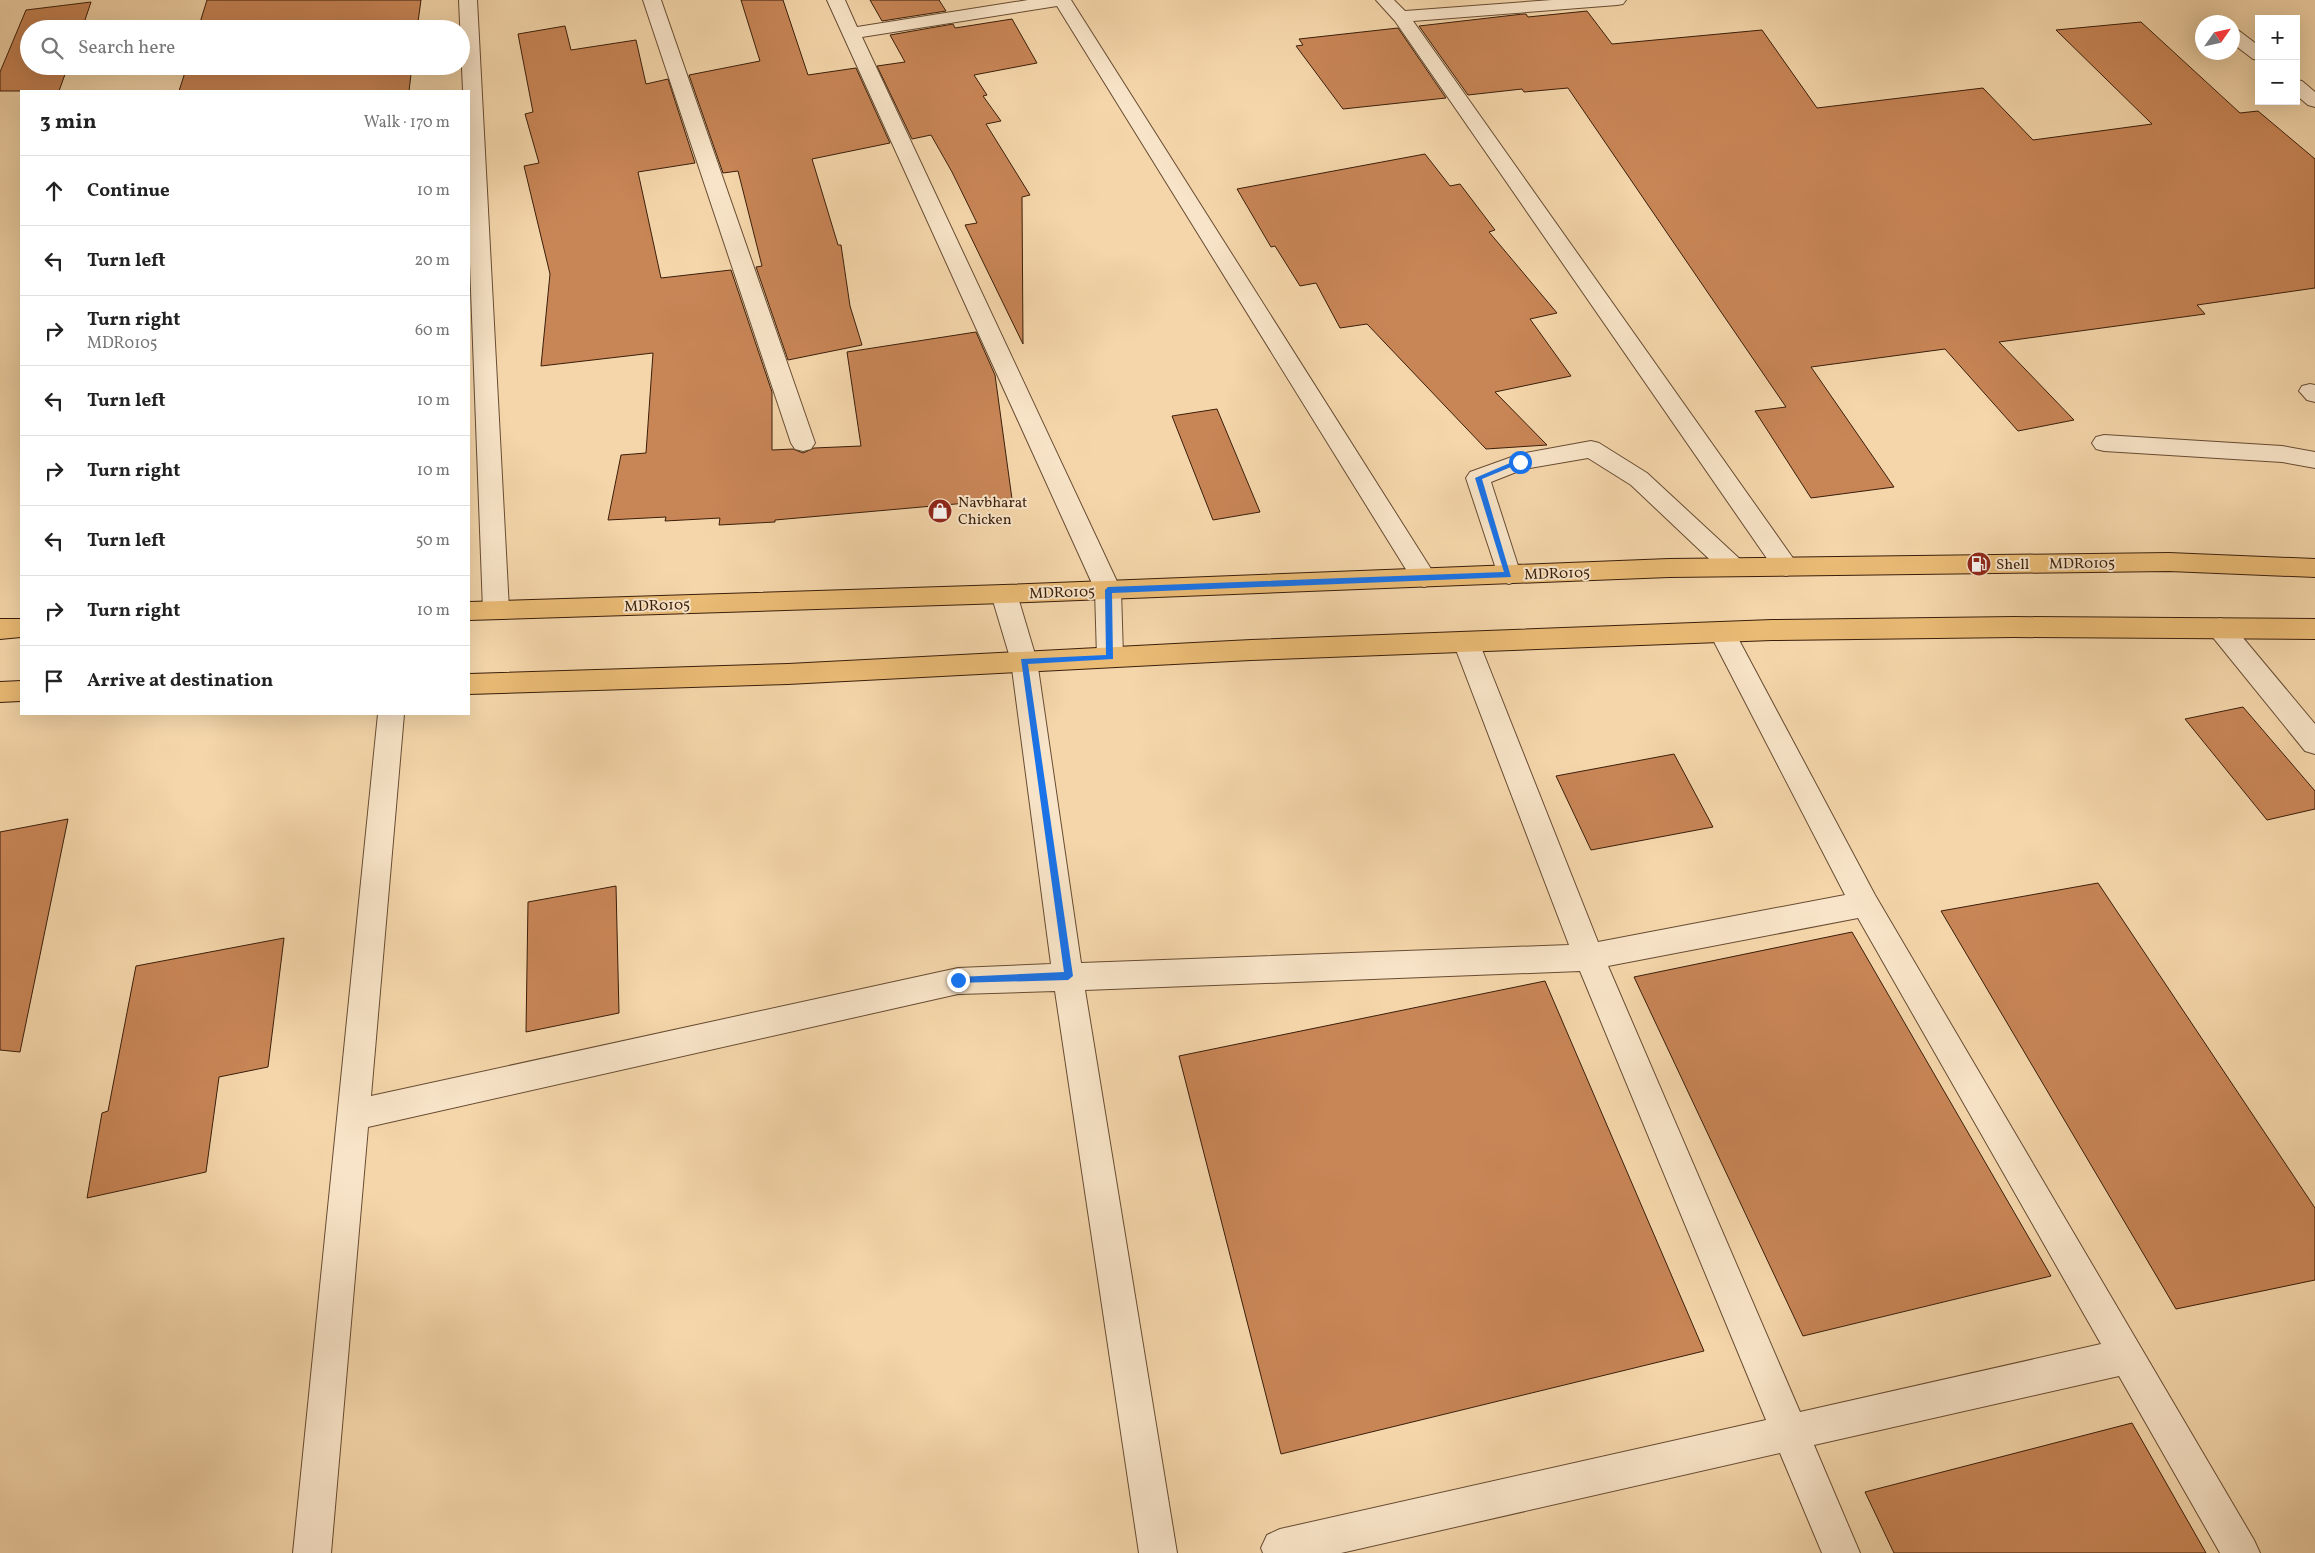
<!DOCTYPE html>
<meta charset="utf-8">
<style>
:root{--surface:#fff;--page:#f6f6f6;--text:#222;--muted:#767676;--line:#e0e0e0}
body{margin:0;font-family:Vollkorn,serif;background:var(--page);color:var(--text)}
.controls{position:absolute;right:15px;top:15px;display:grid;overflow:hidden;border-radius:0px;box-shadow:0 5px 20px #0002}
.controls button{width:45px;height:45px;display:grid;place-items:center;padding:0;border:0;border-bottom:1px solid var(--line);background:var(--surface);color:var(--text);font:25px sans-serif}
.compass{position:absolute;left:2195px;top:15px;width:45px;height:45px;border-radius:50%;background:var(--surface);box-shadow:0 5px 20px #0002;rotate:56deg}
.stop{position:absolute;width:15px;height:15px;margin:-11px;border:4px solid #1a73e8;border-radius:50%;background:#fff}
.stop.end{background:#1a73e8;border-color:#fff;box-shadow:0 1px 5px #0008}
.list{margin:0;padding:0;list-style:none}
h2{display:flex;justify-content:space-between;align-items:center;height:65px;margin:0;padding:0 20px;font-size:21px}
h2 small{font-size:16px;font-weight:400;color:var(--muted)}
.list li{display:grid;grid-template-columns:32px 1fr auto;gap:15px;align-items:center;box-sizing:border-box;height:70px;padding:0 20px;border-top:1px solid var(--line)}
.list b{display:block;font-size:19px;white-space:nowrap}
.list p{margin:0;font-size:16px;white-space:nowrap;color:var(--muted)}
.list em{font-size:16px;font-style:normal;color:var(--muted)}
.icon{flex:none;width:28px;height:28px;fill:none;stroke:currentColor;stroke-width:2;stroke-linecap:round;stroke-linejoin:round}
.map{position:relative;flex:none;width:2315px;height:1553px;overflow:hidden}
.search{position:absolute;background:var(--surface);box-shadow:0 5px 20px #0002;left:20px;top:20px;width:450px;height:55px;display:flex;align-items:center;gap:12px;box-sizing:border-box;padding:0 18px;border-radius:28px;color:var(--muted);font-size:19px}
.panel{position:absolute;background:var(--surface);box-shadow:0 5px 20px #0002;left:20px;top:90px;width:450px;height:625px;border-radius:0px}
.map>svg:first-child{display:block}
.building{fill:#c88556;stroke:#3a1e0a}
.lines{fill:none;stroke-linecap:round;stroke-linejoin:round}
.minor-casing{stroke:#684c32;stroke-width:2}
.major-casing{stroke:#3a1e0a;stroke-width:2}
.minor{fill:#f8e4c8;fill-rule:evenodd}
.major{fill:#eabb75;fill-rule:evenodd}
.route{fill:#1a73e8}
.labels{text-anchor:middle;stroke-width:4;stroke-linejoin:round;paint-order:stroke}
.poi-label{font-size:15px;fill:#3a1e0a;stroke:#f8e4c8;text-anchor:start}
.street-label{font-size:15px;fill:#3a1e0a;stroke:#f8e4c8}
</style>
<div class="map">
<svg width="2315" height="1553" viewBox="0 0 2315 1553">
<rect width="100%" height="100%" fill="#f4d6aa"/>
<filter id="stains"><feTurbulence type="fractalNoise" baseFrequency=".004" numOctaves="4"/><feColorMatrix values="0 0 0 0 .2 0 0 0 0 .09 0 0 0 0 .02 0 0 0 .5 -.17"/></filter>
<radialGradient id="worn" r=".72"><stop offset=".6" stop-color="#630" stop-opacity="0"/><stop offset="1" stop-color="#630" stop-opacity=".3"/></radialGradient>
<!-- building -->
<g class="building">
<path d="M207,0H421L417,29H198Z"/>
<path d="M741,0H783L808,75L856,68L890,143L812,159L838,245H841L850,306L862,345L788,360L756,267L762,266L738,171L723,173L689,75L760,61Z"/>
<path d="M870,0H939L946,11L882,21Z"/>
<path d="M91,2L82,29H29V66H68L59,91H0V72L26,10Z"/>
<path d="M1587,11L1612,44L1762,30L1817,108L1983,88L2033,140L2152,124L2056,30L2141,22L2240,113L2258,111L2315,159V288L2197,305L2205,314L1999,342L2074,420L2018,431L1945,349L1811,367L1894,487L1811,498L1755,411L1786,407L1568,88L1524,92L1522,89L1468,95L1419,26L1523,14H1526L1528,17Z"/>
<path d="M1012,19L1037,63L974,75L987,95L983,96L1001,121L986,124L1030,195L1022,197L1023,344L965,225L977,223L952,172L931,135L912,139L877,66L905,62L890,35L953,24L955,28Z"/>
<path d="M565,26L571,50L636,40L646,84L668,79L695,163L638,172L661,278L731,270L772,392V450L793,449L803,453L814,448L861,446L847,352L976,332L995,375L1012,499L775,520V522L719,525L720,518L665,521L666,517L608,520L621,455L646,453L653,353L541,366L550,274L524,166L539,163L525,114L533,112L518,34Z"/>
<path d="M1398,28L1446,98L1343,109L1296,46L1303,45L1299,39Z"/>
<path d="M187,66H412L409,91H179Z"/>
<path d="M1425,154L1450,186L1460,184L1495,230L1489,232L1557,313L1530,319L1571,376L1495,392L1547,445L1486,449L1367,324L1340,328L1316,283L1300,286L1275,246L1271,247L1237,189Z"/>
<path d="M1217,409L1260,512L1213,520L1172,416Z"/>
<path d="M2243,707L2315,791V809L2267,820L2185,719Z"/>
<path d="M1674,754L1713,827L1591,850L1556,776Z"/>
<path d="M68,819L20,1052L0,1050V832Z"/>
<path d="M2098,883L2315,1208V1280L2176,1309L1941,911Z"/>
<path d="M616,886L619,1013L526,1032L528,902Z"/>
<path d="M1852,932L2051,1276L1803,1336L1634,977Z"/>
<path d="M284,938L268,1067L219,1077L206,1172L87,1198L102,1113L108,1111L136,966Z"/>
<path d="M1545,981L1704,1351L1281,1454L1179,1056Z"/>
<path d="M2132,1423L2206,1553H1894L1865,1492Z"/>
</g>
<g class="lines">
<defs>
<g id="minor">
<path d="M459,0H477L509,610L505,617L496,619L487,617L483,610L469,237V91H463Z"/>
<path d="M643,0H661L815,443L811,449L803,451L795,449L791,443Z"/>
<path d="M827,0H845L857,27L1028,0H1071L1433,572L1436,578L1433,584L1424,587L1415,584L1057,6L862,37L1121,590L1123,657L1119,664L1110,667L1101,664L1097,657L1095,590Z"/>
<path d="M1376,0H1394L1405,11L1552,0H1626L1623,4L1617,5L1413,21L1795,561L1798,567L1795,573L1786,576L1777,573L1395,21Z"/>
<path d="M2232,29L2238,30L2259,46V60L2253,59L2232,43Z"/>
<path d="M2296,80L2302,81L2315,92V107L2308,105L2296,95Z"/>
<path d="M2310,384L2315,385V402L2307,400L2299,391L2302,386Z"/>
<path d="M2104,435L2282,446L2315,452V468L2282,462L2104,451L2096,449L2092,443L2096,437Z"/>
<path d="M1591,441L1599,443L1647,473L1742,561L1745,567L1742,573L1733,576L1724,573L1631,485L1588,458L1524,469L1491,482L1521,575L1518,581L1509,584L1500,581L1466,478L1470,472L1520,454Z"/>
<path d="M1004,585L1013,587L1017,594L1037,661L1081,963L1569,945L1453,642L1457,635L1466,632L1475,635L1479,642L1598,942L1845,895L1709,632L1713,625L1722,622L1731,625L1875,895L2254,1540L2260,1553H2220L2119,1376L1814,1445L1860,1553H1822L1780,1453L1341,1553H1263L1261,1548L1267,1535L1280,1529L1766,1420L1580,971L1085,990L1177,1553H1139L1055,991L958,994L368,1127L331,1553H293L378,714H404L371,1096L958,968L1051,964L1011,661L991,594L995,587ZM1858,918L2101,1344L1800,1412L1608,966Z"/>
<path d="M2220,618L2229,621L2315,724V754L2305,751L2211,635L2207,628L2211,621Z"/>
</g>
<g id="major">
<path d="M2169,553L2315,559V577L2169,571L1669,577L1004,603L469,620V602L1004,585L1669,559Z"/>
<path d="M2014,617L2315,619V639L2014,637L1772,640L1251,660L788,684L469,694V674L788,664L1251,640L1772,620Z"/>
<path d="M0,619H21V637L0,639Z"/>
<path d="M21,681V701L0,702V682Z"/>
</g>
</defs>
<!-- minor casing -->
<use href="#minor" class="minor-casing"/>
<!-- major casing -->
<use href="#major" class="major-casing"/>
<!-- minor -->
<use href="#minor" class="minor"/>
<!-- major -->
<use href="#major" class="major"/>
</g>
<!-- route -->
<path class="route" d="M1517,460L1523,462L1482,479L1511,577L1112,593L1113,659L1028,664L1073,976L1068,980L955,983V978L958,977L1064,972L1021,659L1106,655L1105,590L1108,587L1504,572L1475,478Z"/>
<!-- icons -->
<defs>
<symbol id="shop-disc" viewBox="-11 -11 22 22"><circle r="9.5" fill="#8f2418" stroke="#f8e4c8"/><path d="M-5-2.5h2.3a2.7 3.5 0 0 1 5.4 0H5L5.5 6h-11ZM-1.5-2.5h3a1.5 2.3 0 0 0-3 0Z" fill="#fff"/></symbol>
<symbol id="fuel-disc" viewBox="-11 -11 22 22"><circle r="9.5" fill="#8f2418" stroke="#f8e4c8"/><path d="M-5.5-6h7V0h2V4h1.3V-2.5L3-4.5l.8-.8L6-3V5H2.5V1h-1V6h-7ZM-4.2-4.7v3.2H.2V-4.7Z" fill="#fff"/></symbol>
</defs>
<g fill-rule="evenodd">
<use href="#shop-disc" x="926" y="497" width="28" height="28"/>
<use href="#fuel-disc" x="1965" y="550" width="28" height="28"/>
</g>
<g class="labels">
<!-- poi labels -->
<g class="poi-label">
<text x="958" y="507">Navbharat<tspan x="958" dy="17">Chicken</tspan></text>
<text x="1996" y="569">Shell</text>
</g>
<!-- street labels -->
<g class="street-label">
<text transform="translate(2082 563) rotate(-1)" y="5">MDR0105</text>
<text transform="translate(1557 573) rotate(-2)" y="5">MDR0105</text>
<text transform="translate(1062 592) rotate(-2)" y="5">MDR0105</text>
<text transform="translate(657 605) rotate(-2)" y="5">MDR0105</text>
</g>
</g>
<rect width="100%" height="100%" filter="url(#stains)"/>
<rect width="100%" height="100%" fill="url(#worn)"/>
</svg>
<div class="controls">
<button>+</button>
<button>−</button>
</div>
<svg class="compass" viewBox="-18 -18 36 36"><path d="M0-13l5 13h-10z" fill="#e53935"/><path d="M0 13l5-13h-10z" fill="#767676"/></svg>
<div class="stop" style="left:1520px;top:462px"></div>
<div class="stop end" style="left:958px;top:980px"></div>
<div class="search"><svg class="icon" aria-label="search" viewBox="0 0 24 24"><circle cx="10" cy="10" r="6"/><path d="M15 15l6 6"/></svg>Search here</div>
<section class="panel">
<h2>3 min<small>Walk · 170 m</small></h2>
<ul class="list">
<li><svg class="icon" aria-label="ahead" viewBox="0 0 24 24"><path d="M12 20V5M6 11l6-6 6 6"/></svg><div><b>Continue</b></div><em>10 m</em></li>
<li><svg class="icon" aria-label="left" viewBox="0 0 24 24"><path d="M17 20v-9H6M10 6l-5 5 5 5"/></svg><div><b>Turn left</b></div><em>20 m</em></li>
<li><svg class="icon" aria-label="right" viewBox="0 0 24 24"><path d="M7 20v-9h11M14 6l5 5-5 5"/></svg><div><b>Turn right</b><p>MDR0105</p></div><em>60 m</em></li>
<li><svg class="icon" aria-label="left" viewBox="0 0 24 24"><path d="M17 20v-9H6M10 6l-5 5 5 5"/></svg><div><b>Turn left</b></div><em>10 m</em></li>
<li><svg class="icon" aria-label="right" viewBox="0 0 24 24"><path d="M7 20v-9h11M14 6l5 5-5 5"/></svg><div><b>Turn right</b></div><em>10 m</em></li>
<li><svg class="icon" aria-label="left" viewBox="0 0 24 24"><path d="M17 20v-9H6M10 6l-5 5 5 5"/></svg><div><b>Turn left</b></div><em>50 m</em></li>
<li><svg class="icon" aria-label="right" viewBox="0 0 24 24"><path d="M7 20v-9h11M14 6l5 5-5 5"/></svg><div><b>Turn right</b></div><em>10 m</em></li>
<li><svg class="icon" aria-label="arrive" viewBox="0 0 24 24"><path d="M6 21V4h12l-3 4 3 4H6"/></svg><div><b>Arrive at destination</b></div></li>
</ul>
</section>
</div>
